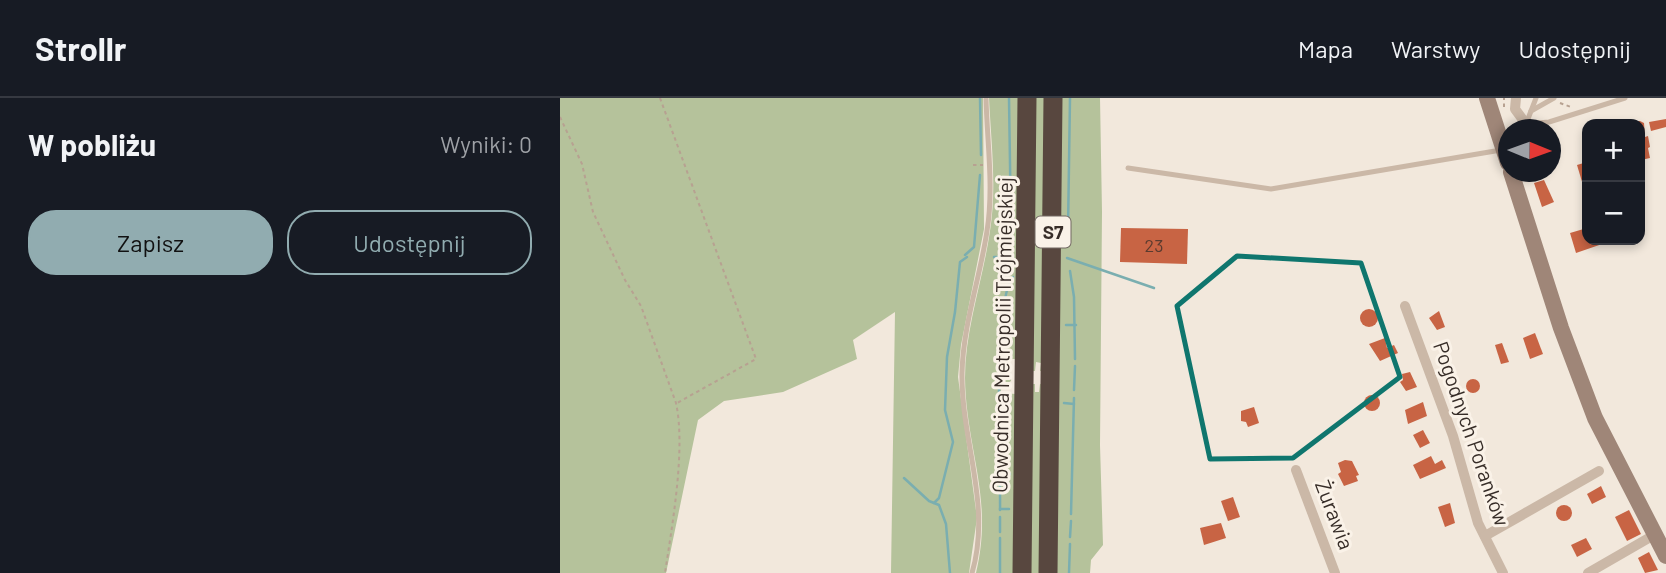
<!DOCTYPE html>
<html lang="pl">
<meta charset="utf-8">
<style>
:root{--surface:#171b24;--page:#242831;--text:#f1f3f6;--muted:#9ea1a6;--line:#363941;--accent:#91acb0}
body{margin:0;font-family:Barlow,sans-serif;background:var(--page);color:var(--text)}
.controls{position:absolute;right:21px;top:21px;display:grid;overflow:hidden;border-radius:14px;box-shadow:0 4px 10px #0003}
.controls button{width:63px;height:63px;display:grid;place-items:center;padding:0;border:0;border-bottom:2px solid var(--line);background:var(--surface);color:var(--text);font:35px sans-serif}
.compass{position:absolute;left:938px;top:21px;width:63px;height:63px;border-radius:50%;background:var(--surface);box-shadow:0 4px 10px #0003;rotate:91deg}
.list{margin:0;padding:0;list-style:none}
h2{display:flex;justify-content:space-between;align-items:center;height:91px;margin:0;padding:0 28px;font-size:30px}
h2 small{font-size:23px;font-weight:400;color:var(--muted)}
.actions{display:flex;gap:14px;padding:21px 28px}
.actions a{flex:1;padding:16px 0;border:2px solid var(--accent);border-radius:28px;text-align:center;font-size:24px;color:var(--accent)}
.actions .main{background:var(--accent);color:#111}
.map{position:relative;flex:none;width:1106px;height:475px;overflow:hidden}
header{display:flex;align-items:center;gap:42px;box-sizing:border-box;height:98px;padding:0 35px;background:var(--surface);border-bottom:2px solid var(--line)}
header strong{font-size:33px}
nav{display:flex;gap:38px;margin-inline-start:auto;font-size:24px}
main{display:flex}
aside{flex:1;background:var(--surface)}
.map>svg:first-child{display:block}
.green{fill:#b5c29b}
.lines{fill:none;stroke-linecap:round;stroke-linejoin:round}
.stream{stroke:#7aaeb0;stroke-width:2.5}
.building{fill:#c86444}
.path{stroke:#b7a191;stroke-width:2;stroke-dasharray:3.5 3.5;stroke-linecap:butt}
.service{stroke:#cbb8a7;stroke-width:5}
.minor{stroke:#cbb8a7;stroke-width:10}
.secondary{stroke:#9f8678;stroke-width:16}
.motorway{stroke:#58473f;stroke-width:19}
.marked{fill:none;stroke:#0f766e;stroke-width:5;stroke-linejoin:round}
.labels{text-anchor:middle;stroke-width:6;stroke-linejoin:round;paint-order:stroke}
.number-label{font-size:18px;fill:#5b3b2f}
.shield{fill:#faf2e8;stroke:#726862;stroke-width:2}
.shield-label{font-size:19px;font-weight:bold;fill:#372d28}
.street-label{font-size:21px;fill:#372d28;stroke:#faf2e8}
</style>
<header>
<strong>Strollr</strong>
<nav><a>Mapa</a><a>Warstwy</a><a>Udostępnij</a></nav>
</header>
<main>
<aside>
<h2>W pobliżu<small>Wyniki: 0</small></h2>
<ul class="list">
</ul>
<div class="actions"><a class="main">Zapisz</a><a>Udostępnij</a></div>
</aside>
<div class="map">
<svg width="1106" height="475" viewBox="0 0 1106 475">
<rect width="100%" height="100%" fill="#f2e8dc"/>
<!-- green -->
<g class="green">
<path d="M0,0H423L424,131L401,247L398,279L417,420L409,475H331L335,214L293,242L297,261L223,294L164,303L138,322L106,475H0Z"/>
<path d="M429,0H459L457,261H441L442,267L451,275V283L442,289L440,295L456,296L453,475H416C434,401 406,351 405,280C405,231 423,182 430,133C437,90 431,43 429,0Z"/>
<path d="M472,0H487L485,273H480L481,265L476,264L475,273H470Z"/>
<path d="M501,0H540L542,114L540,347L543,447L531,462L530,475H495Z"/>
<path d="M470,286H475V294H479L480,286H485L481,475H466Z"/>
</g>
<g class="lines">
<!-- stream -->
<g class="stream">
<path d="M420,0L421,57"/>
<path d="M449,0L451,131"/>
<path d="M508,132L510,0"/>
<path d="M405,157L414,149L420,77"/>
<path d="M434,159H453"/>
<path d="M507,160L594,190"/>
<path d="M510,173L514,199L515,261"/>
<path d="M506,227H516"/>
<path d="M440,253H451"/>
<path d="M514,292L515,268"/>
<path d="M439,300H450"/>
<path d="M504,305L514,306"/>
<path d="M439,337H449"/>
<path d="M440,376H450"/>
<path d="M344,380L369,403L379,407L386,426L390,475"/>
<path d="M374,405L379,400L393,344L385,312L387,259L395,214L400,164L407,159"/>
<path d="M440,411H449"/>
<path d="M440,412C441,372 432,203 453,179"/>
<path d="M511,416L514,300"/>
<path d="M440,434V419"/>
<path d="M510,439L511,423"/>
<path d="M440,475V440"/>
<path d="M509,475L510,446"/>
</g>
</g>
<!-- building -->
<g class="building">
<path d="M1106,21V29L1091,33L1089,24Z"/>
<path d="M1080,23L1084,25L1085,39L1088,38L1090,49L1088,50L1090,60L1081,62L1080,26L1070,25Z"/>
<path d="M1027,64V85L1023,87L1017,67Z"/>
<path d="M984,82L994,104L982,109L974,85Z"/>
<path d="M561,130L628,131L627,166L560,164Z"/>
<path d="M1027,130V142H1047L1048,144L1016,155L1010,135Z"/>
<circle cx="809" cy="220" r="9"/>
<path d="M879,213L885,229L877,232L869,220Z"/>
<path d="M975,235L983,256L970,261L963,240Z"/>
<path d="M825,240L827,250L834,247L838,255L820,263L809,246Z"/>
<path d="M942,245L949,264L941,266L935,247Z"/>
<path d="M850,274L857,289L846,293L840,284L843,282L842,276Z"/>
<circle cx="913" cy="288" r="7"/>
<circle cx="812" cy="305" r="8"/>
<path d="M863,304L867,318L848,326L845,312Z"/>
<path d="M694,309L699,325L688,329L686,324L681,323V313Z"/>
<path d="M863,332L870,345L860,350L853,337Z"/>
<path d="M871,358L875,366L882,362L886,370L860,381L853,367Z"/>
<path d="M785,362L792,363L799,377L796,378L798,383L784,388L778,376L781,374L778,365Z"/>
<path d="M1041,388L1046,399L1032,406L1027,396Z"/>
<path d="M673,399L680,419L668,423L661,403Z"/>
<path d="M890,405L895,425L885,429L878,409Z"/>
<circle cx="1004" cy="415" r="8"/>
<path d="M1069,412L1081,436L1067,443L1055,419Z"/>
<path d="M661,425L666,440L644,447L640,430Z"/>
<path d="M1026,440L1032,451L1017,459L1011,447Z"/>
<path d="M1089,454L1098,472L1085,475L1078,460Z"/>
</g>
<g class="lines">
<!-- path -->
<g class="path">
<path d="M100,0L196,261L117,305"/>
<path d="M1000,5L1011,9"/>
<path d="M944,9V0"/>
<path d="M0,19L22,66L33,114L65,182L81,208L116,305C126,351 112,428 105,475"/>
<path d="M413,67H423"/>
</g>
<!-- service -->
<g class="service">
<path d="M994,0L971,13L966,26L989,24L1065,0"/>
<path d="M971,13L976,0"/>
<path d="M568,70L711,91L941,52"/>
<path d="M412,475C432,407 401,343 402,275C403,227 420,180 427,133C434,90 427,43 426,0"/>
</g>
<!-- minor -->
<g class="minor">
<path d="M956,0L955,11L966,26L959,32"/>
<path d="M845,208L893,338L918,425L943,475"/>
<path d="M736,372L775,475"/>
<path d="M925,438L1039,373"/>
<path d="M1028,475L1094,437"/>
</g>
<!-- secondary -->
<g class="secondary">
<path d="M927,0L948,65"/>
<path d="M951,74L1001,230L1035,320L1106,458"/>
</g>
<!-- motorway -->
<g class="motorway">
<path d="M462,475L467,0"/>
<path d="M488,475L493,0"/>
</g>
</g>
<!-- marked area -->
<path class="marked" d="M677,158L801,165L840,279L733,360L650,361L617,208Z"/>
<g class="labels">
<!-- number labels -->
<g class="number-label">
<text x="594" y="154">23</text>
</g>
<!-- shield labels -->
<rect class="shield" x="475.5" y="118.5" width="35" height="31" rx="5"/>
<g class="shield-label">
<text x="493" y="141">S7</text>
</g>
<!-- street labels -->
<g class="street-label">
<text transform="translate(443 237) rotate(-89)" y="7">Obwodnica Metropolii Trójmiejskiej</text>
<text transform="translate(911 336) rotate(71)" y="7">Pogodnych Poranków</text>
<text transform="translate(774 417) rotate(69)" y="7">Żurawia</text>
</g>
</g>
</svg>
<div class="controls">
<button>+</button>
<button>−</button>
</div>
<svg class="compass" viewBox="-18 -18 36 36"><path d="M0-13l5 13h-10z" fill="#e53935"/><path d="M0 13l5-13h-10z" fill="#9ea1a6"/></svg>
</div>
</main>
